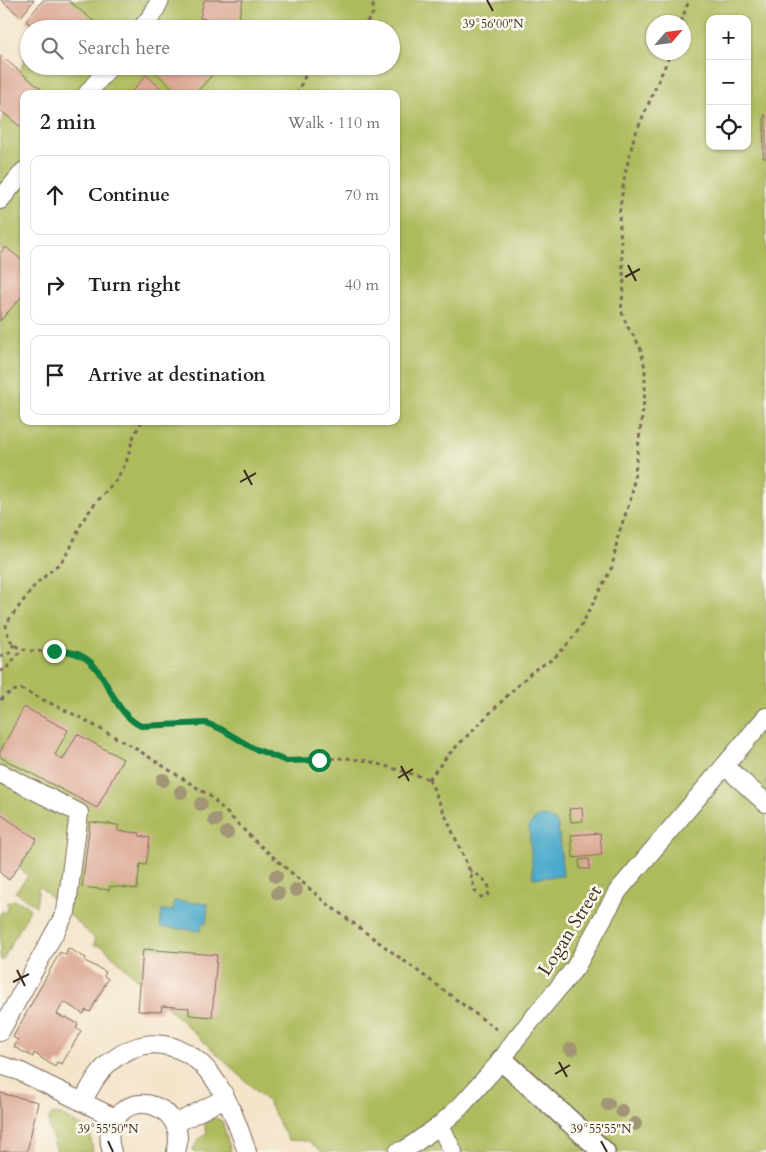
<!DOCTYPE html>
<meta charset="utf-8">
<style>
:root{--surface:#fff;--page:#f6f6f6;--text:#202124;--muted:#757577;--line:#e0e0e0}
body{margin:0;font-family:Cardo,serif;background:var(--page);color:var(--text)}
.controls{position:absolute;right:15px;top:15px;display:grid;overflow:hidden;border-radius:10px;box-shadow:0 1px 4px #0004}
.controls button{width:45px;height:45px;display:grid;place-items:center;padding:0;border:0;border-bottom:1px solid var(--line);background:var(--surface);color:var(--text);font:25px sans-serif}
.compass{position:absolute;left:646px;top:15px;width:45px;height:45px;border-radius:50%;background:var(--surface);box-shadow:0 1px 4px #0004;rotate:62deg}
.stop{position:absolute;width:15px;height:15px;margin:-11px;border:4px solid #0b8043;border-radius:50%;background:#fff}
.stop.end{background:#0b8043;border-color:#fff;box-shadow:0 1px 5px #0008}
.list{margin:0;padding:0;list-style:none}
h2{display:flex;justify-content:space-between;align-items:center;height:65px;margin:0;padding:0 20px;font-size:21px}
h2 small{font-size:16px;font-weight:400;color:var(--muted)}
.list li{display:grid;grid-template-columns:32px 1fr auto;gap:15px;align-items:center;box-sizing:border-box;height:80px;margin:0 10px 10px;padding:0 10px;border:1px solid var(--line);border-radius:10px}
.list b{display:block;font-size:19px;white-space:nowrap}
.list em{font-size:16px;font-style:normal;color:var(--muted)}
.icon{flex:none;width:28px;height:28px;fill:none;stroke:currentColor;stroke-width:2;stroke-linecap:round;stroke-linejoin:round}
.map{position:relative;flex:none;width:766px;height:1152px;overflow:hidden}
.search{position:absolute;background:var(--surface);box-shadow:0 1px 4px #0004;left:20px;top:20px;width:380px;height:55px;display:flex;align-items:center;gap:12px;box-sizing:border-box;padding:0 18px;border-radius:28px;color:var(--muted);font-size:19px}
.panel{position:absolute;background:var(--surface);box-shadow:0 1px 4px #0004;left:20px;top:90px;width:380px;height:335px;border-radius:10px}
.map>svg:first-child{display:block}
.green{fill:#aebb5d;stroke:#74723e;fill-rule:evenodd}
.water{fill:#4caacb;stroke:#446a74}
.building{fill:#dca794}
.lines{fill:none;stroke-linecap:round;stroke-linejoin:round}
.minor-casing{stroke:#7c6b5a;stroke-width:20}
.tertiary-casing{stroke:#7c6b5a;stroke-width:24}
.path{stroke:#7c6b5a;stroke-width:3;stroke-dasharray:4 4;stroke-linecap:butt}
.minor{stroke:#fff;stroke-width:18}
.tertiary{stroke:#fff;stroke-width:21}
.tree{fill:#a29676}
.route{stroke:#0b8043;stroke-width:6}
.ticks{fill:none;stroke:#3b2a1e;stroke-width:2}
.labels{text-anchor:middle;stroke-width:5;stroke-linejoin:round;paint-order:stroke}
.street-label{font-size:19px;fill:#3b2a1e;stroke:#fbf7ec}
.ticks-label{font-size:12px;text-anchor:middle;fill:#3b2a1e;stroke:#fbf7ec;stroke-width:5;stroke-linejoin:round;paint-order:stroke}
</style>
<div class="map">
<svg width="766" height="1152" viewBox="0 0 766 1152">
<rect width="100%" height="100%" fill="#fbf7ec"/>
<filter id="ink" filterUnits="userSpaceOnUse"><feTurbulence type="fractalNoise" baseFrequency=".02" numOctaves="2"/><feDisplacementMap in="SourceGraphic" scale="10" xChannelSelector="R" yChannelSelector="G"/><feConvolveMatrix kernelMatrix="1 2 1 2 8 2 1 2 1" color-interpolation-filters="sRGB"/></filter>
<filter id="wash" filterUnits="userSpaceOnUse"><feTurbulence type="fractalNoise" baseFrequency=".0096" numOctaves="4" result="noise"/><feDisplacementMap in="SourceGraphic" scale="20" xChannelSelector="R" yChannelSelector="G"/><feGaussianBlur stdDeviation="1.12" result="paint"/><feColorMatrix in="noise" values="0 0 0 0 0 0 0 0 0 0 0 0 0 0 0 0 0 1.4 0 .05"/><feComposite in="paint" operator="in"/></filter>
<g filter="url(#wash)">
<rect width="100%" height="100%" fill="#f4e4ca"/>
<!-- green -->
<g class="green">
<path d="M46,0H766V1152H322L309,1141L288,1140L268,1102L102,946L94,945L95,939L39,886L36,906L15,892L28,876L0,850V125L29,47V66H391V29H35ZM710,19H747V146H710ZM654,22H684V52H654ZM24,94H396V421H24Z"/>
<path d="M14,900L26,904L30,910L2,961L0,959V914L2,911L5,913L9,906L6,903Z"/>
<path d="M53,1114L61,1115L87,1129L90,1132L93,1152H57L49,1128V1118Z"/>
<path d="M215,1118L222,1121L231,1152H193C196,1142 198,1138 207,1133L204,1123Z"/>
</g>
<!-- water -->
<g class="water">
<path d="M542,816C550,817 554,819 558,825L563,876L533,878L529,828C532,821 535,818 542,816Z"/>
<path d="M174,901L208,904L206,924H201V931L160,927L162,910L173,911Z"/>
</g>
<g id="blocks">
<!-- building -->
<g class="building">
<path d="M1,0H34L21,17Z"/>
<path d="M43,0H68L103,29H36L26,21Z"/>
<path d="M204,0H243L237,26L200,18Z"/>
<path d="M0,55L47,94H24L23,129L0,110Z"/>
<path d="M159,66H220L195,94H179L154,71Z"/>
<path d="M146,75L167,94H130Z"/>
<path d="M764,115H766V158H763Z"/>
<path d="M6,247L24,262V294L0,321V253Z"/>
<path d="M24,707L68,730L55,755L63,760L77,734L123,759L97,808L0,757V752Z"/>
<path d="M582,808L583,821L571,822L569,809Z"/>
<path d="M0,814L37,839L9,880L0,873Z"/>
<path d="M90,822L118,825V831L140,833V836L150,838L146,865L140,864L137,889L110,886L109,890L82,887Z"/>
<path d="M600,833L602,855L573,858L571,835Z"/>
<path d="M589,859L590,869H580L579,860Z"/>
<path d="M68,948L86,958L85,961L106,972L104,976L108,979L90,1012L86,1010L83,1014L64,1002L57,1014L64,1018L66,1017L78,1024L76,1028L81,1031L62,1064L57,1062L55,1067L34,1053L33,1057L14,1047L18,1040L13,1037L60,952L65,955Z"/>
<path d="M143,949L217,955L212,1017L189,1015V1008L162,1006L161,1012L138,1011Z"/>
<path d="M0,1093L38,1102L27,1152L6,1151L0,1152Z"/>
</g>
</g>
</g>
<g filter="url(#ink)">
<use href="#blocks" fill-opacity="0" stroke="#7c6b5a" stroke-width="1"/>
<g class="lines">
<defs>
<g id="minor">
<path d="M141,29L153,14L160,0"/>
<path d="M87,94L110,66"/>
<path d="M0,200L24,171"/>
<path d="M725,766L766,803"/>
<path d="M0,773L79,813L66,912L0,1032"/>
<path d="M0,1065L19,1071L115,1118"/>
<path d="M82,1102C90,1088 98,1072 110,1062C125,1050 144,1042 163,1045C213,1052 233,1110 247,1152"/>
<path d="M175,1124L225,1098"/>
<path d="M440,1125L453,1152"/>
<path d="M112,1152C109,1143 108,1134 112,1126C128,1084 190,1107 176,1152"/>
<path d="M398,1152L405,1150L440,1125L459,1108L502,1060L515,1040L575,968L618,891L766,717"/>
</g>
<path id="tertiary" d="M502,1060L604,1152"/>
</defs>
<!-- minor casing -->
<use href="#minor" class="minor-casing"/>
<!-- tertiary casing -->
<use href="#tertiary" class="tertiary-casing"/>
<!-- path -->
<g class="path">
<path d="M681,22L689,0"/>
<path d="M362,29L373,13V0"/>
<path d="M297,94L304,78L313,66"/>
<path d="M142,421L134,435L126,463L116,480L93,506L83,520L70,549L62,561L35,585L6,624C8,665 50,645 75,653C109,665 109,710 141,726L206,723L221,729L253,748L286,761L346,758L368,761L429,779"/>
<path d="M0,656L9,653L14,644"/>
<path d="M0,671L6,669L22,649"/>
<path d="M0,700L12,691L21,689L81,718L138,750L210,796L255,841L326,903L500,1032"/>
<path d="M429,779L448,755L512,691L534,670L553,659L565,647L580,628L612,567L618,536L632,495L645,393V368L640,346L627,326L621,310L624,285L619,215L625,174L634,137L671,52"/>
<path d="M429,779L470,871L475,891L481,897L487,896C495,884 480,877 470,871"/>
</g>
<!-- minor -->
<use href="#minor" class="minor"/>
<!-- tertiary -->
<use href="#tertiary" class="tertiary"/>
</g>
<!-- trees -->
<g class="tree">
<circle cx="163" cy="780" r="7"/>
<circle cx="181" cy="792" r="7"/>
<circle cx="201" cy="804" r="7"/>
<circle cx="215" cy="820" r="7"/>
<circle cx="227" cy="833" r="7"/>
<circle cx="276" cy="876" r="7"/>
<circle cx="296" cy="890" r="7"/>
<circle cx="278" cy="893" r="7"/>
<circle cx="571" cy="1049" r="7"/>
<circle cx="608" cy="1104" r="7"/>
<circle cx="622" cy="1111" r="7"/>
<circle cx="635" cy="1124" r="7"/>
</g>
</g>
<g class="lines" filter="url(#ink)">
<!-- route -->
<path class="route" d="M54,651C60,651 67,651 74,653C108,662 108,710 141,726L206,723L221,729L253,748L286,761L319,760"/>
</g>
<!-- ticks -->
<path class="ticks" d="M487,0L493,11M628,265L636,281M625,277L640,269M244,470L252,485M240,482L256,473M401,766L409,781M398,778L413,769M17,970L25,986M13,982L29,974M559,1062L567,1077M555,1074L570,1065M108,1141L113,1152M601,1141L607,1152"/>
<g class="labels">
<!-- street labels -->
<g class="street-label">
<text transform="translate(569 930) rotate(-58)" y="7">Logan Street</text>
</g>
</g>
<g class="ticks-label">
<text x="493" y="28">39°56'00"N</text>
<text x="108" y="1133">39°55'50"N</text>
<text x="601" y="1133">39°55'55"N</text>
</g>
</svg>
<div class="controls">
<button>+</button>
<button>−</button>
<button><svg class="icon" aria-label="locate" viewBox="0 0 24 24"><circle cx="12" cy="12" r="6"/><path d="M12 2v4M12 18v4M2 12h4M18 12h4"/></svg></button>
</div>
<svg class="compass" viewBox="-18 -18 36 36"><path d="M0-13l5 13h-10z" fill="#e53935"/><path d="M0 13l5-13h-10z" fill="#757577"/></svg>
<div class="stop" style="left:319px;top:760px"></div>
<div class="stop end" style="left:54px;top:651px"></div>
<div class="search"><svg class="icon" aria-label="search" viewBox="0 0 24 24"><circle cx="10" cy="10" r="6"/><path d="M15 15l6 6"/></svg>Search here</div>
<section class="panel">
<h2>2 min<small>Walk · 110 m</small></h2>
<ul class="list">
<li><svg class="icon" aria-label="ahead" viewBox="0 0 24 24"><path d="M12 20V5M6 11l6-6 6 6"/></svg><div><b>Continue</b></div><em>70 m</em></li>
<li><svg class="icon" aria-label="right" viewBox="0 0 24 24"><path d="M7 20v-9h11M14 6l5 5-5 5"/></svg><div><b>Turn right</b></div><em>40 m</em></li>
<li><svg class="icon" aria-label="arrive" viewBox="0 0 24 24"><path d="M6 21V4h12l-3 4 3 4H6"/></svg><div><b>Arrive at destination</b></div></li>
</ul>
</section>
</div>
